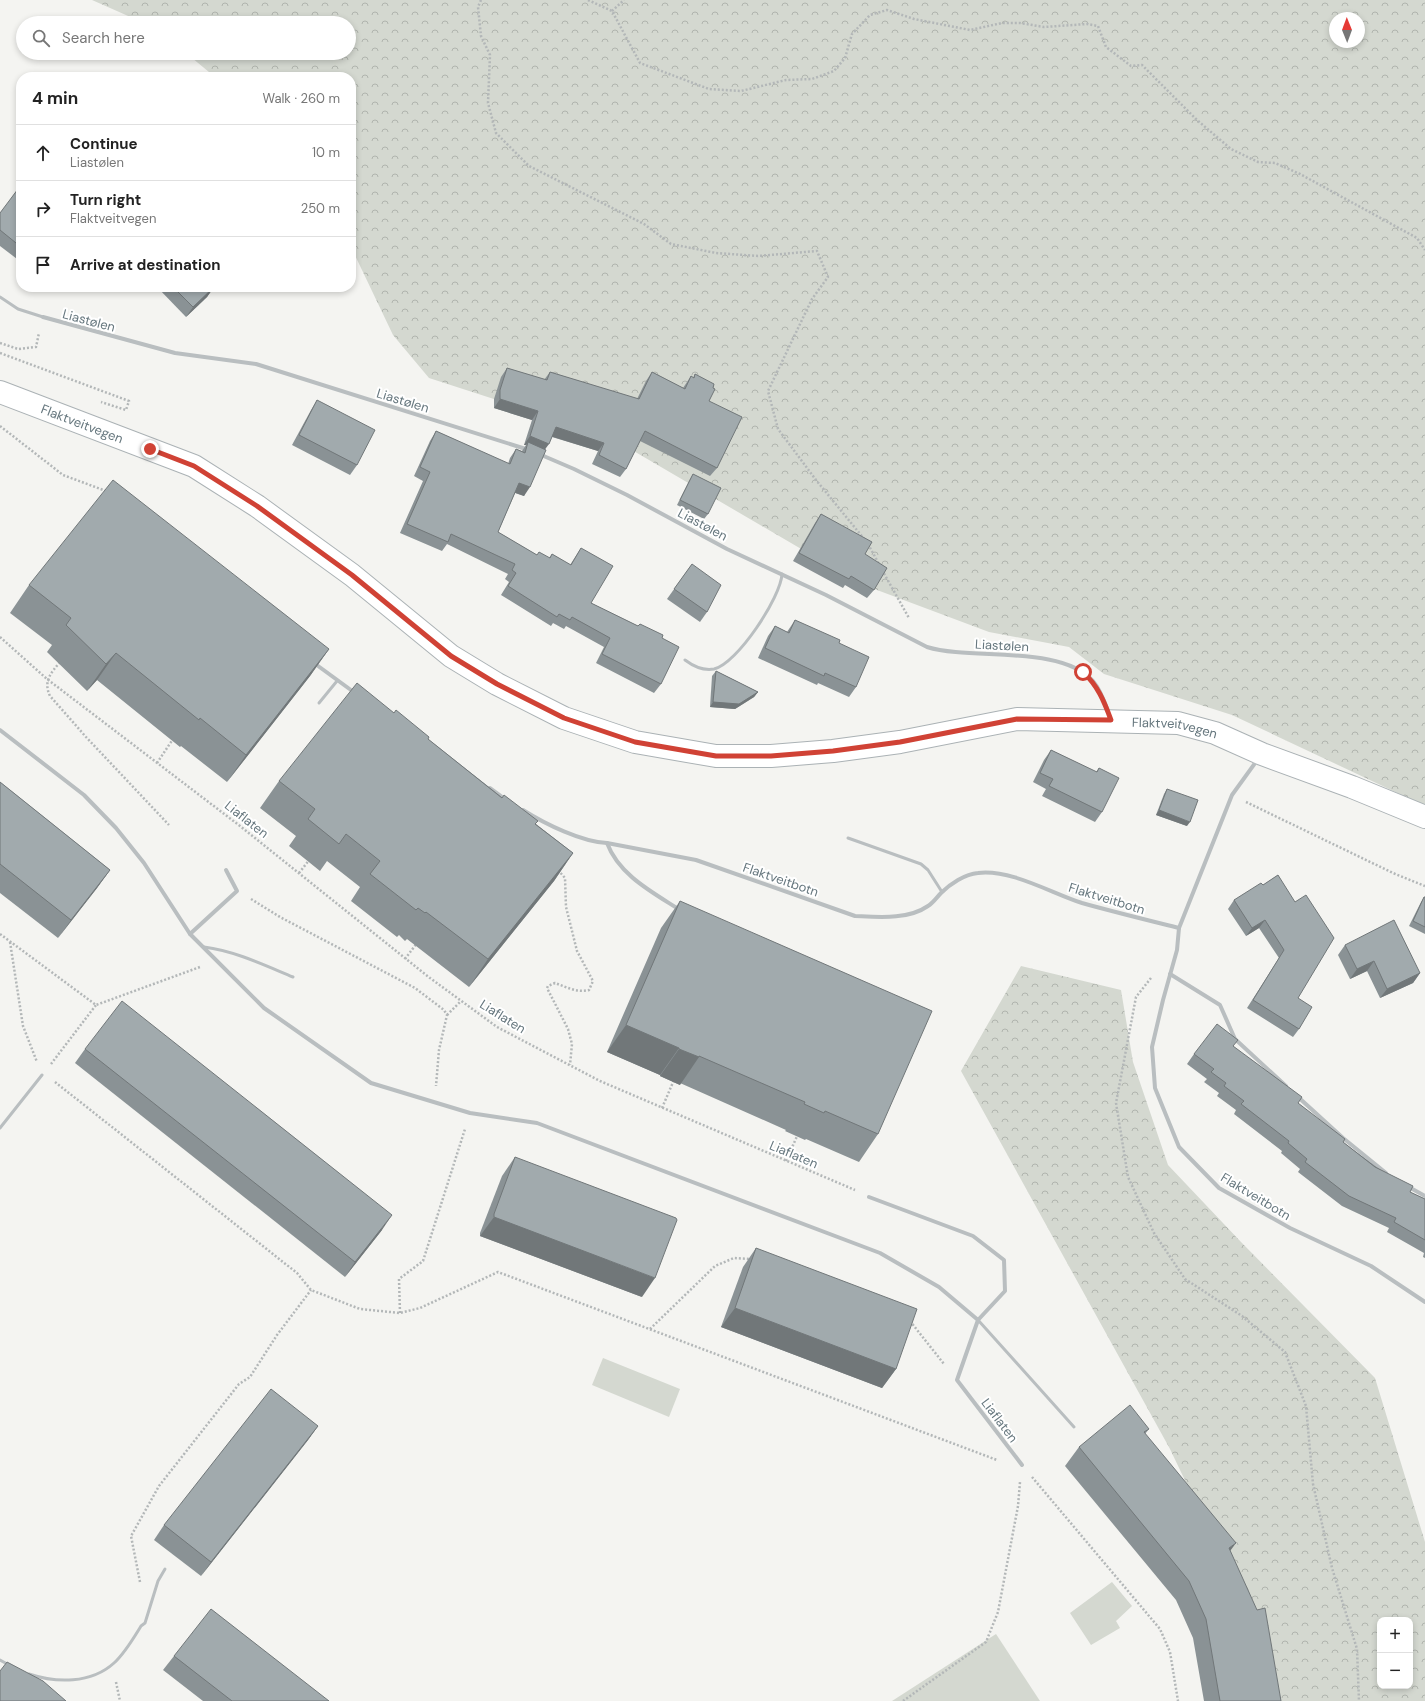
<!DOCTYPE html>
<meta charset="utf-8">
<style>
:root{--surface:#fff;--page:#f6f6f6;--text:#222;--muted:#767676;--line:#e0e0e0}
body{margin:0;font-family:"DM Sans",sans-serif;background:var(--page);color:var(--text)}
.controls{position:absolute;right:12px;bottom:12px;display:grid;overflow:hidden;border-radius:8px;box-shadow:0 2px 6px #0003}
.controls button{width:36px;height:36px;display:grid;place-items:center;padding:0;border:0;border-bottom:1px solid var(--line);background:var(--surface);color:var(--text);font:20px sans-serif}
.compass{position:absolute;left:1329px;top:12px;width:36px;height:36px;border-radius:50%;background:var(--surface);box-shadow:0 2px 6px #0003;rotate:359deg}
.stop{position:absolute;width:12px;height:12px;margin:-9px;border:3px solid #d04235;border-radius:50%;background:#fff}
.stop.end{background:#d04235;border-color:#fff;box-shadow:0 1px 4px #0008}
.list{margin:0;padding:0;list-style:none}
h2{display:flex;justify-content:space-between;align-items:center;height:52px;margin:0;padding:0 16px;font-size:17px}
h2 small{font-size:13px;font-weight:400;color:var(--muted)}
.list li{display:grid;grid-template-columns:26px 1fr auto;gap:12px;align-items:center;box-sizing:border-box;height:56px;padding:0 16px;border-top:1px solid var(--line)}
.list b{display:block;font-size:15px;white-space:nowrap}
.list p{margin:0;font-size:13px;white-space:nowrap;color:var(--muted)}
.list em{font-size:13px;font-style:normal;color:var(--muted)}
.icon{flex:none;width:22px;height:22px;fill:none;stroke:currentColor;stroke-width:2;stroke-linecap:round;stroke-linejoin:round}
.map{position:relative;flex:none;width:1425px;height:1701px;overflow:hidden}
.search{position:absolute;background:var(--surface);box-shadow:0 2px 6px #0003;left:16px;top:16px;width:340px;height:44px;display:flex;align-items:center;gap:10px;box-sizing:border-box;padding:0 14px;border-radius:22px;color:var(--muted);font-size:15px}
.panel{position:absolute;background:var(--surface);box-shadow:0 2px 6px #0003;left:16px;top:72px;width:340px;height:220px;border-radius:16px}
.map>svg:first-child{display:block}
.green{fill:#d4d8d0}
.forest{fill:url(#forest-crowns);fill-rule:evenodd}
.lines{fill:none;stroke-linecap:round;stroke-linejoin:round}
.secondary-casing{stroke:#abb2b5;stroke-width:24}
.path{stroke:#b3b7b8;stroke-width:2.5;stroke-dasharray:2 2;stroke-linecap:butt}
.lane{stroke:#b9bec0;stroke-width:3}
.street{stroke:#b9bec0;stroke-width:4}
.secondary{stroke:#fff;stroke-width:22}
.wall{fill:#8a9295}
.shaded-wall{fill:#717779}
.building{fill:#a1aaad;stroke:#717779}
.route{stroke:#d04235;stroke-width:5}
.labels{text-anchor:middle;stroke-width:4;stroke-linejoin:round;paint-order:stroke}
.street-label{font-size:13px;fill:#66777e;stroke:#fff}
</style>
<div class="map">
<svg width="1425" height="1701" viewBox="0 0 1425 1701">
<defs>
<pattern id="forest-crowns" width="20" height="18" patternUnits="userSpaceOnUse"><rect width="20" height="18" fill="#d4d8d0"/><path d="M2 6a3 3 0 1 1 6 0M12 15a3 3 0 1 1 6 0" fill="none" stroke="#b0b4ae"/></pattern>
</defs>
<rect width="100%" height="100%" fill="#f4f4f1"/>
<!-- green -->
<g class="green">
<path d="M603,1358L680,1389L669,1417L592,1385Z"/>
<path d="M1112,1582L1132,1606L1116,1621L1120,1628L1091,1645L1070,1613Z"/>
<path d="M996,1634L1040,1701H892Z"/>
</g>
<!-- forest -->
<g class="forest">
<path d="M92,0H1425V806L1232,715L1104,674L1069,647L989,632L861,584L608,436L429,378L393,335L351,247V77H215L186,53H349V23H144ZM1335,18H1359V42H1335Z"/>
<path d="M1021,966L1121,990L1133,1062L1168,1165L1241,1242L1375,1378L1425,1542V1701H1268L1253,1623L1170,1449L961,1071ZM1380,1620H1410V1686H1380Z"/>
</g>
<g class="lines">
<defs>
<g id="secondary">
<path id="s1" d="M0,392L194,466L257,506L352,575L451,656L497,684L564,718L635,742L716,756H771L833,751L900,742L1017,719L1178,723L1215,733L1262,754L1352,787L1425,817"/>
</g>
</defs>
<!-- secondary casing -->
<use href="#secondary" class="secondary-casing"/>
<!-- path -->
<g class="path">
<path d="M481,0L478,7L481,36L490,55L488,103L496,133L529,166L644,224L671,244L716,253L758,256L817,251L828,277L812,299L768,391L778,429L816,480L865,540"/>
<path d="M588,0L612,11L640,63L709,89L741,91L786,80L812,79L834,71L845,58L852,34L870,15L887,10L914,19L970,30L1002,23H1020L1044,27L1087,24L1098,26L1106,47L1131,66L1142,65L1197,120L1231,149L1258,162L1275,163L1300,174L1417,238L1425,250"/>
<path d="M612,11L624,0"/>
<path d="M0,343L18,349L36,347L39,333"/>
<path d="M0,353L129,401L126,410L101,402"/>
<path d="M0,426L63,475L106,491"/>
<path d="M868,544L879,564"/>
<path d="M882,570L909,618"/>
<path d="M0,637L47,679L240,826L430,978L497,1027L600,1081L855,1190"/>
<path d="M60,662C51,673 43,681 50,696L86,737L169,825"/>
<path d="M157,763L173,739"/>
<path d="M1246,802L1393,873L1425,886"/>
<path d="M558,870L565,878L566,907L577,951L593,981L589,990C577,993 566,987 555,983L548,986L547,988L568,1029L572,1044L570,1065"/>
<path d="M299,873L310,859"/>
<path d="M251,899L280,917L415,988L444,1010L447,1015L439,1050L436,1086"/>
<path d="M0,934L96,1005L200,967"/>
<path d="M10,942L23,1026L37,1062"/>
<path d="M405,959L417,943"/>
<path d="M1151,978L1136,997L1116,1103L1128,1177L1154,1233L1185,1279L1242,1316L1285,1352L1306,1406L1313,1484L1332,1568L1357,1649L1359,1701"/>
<path d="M447,1015L461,1001"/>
<path d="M51,1064L96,1005"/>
<path d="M55,1082L297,1273L311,1290L360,1309L400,1313L420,1308L498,1272L997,1460"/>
<path d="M662,1108L674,1080"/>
<path d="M786,1161L798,1134"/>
<path d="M400,1313L399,1279L423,1261L465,1129"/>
<path d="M910,1321L944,1364"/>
<path d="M650,1329L715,1266L734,1258L750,1259"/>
<path d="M1032,1477L1160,1629L1170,1652L1178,1701"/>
<path d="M140,1582L131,1536L159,1486L239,1384L250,1377L277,1335L311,1290"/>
<path d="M116,1682L120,1701"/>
<path d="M903,1701L986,1642L998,1612L1018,1506L1020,1482"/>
</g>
<!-- lane -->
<g class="lane">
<path d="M0,297L18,309L43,317"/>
<path d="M685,660C693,666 703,671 714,669C737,664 781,597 782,574"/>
<path d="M319,703L337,681"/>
<path d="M848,838L921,864L928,870L942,892"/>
<path d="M204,947C235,951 264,965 293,977"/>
<path d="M0,1128L42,1075"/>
<path d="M978,1320L1074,1427"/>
<path d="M0,1660L9,1665"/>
<path d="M29,1674C56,1683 91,1684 114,1663C125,1653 133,1639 141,1626L145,1623L158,1581L165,1569"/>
</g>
<!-- street -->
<g class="street">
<path d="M43,317L175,353L256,364L529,450"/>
<path d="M539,454L574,469L627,495L727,549L826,595L927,647C972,661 1060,644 1093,681C1101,690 1105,703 1109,714"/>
<path d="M314,663L355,693"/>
<path d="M0,730L84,795L116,828L144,863L190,934L264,1008L371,1083L470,1113L537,1123L880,1253L939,1287L978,1320L957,1380L1022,1465"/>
<path d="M1258,759L1232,795L1179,928L1177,950L1163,1000L1152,1047L1155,1088L1179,1147L1219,1188L1290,1228L1371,1266L1425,1302"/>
<path d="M490,788L505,799"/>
<path d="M523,810C545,824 582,842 607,843L696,860L855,916C878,917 908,920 928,906C933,903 937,897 941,893C950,884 965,874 978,873C1011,869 1051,893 1082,903C1114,912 1147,920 1179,928"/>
<path d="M607,843C619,875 652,892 680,910"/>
<path d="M190,934L237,891L226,870"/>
<path d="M1170,974L1220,1005L1235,1039L1286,1086"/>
<path d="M1297,1096L1343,1138L1386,1173"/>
<path d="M1407,1186L1425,1196"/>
<path d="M869,1197L973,1236L1004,1260L1005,1291L978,1320"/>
</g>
<!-- secondary -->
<use href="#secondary" class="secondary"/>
</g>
<!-- wall -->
<g class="wall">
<path d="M21,191V262L0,246V213Z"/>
<path d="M157,287H214L207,297L186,317Z"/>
<path d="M507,368L544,380L550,372L637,399L646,381L652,372L683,388L691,376L693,378L695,374L713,388L709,401L717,468L710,476L640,441L626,469L620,477L592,464L598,451L552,437L545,449L524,496L515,493L498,532L537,555L549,558L552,554L570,565L581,548L591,603L638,626L640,624L662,638L661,684L654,693L596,663L604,647L566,626L564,629L553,623L551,626L501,595L509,582L505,579L508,574L447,544L442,551L400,533L423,481L414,476L430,441L436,431L508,464L510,458L516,449L522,451L526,445H524L532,420L494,408V399L501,377Z"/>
<path d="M317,400L357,465L350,475L292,445L311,410Z"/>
<path d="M693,474L708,514L704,519L677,505L690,479Z"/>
<path d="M821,514L865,554L874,590L867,598L845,585L843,588L793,561L815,523Z"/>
<path d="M692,564L707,612L700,622L667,599Z"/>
<path d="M29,585L329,649L310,676L227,782L181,746L180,747L97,680L87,691L47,652L52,645L10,613Z"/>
<path d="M795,620L839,643L856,687L849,697L818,683L817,685L758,658L768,636L775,626L787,632Z"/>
<path d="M716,671L758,692L754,697L735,709L710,707L712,676Z"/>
<path d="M394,713L428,739L573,853L554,881L469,987L407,939L405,941L399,935L397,937L351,901L360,887L327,861L320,871L289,846L296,836L260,808L279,781Z"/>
<path d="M1051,750L1096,772L1099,768L1102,812L1095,822L1042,796L1046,789L1033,782L1044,760Z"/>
<path d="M0,782L110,870L97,888L58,938L0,893Z"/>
<path d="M1167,789L1187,826L1156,815L1164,794Z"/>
<path d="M1278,875L1299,1029L1293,1037L1247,1008L1279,958L1259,928L1246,936L1228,909L1234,900L1263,885Z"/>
<path d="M1424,897H1425V934L1409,926L1421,902Z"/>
<path d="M680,901L878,1134L859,1162L806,1139L805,1140L785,1131L786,1130L680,1083V1085L660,1076V1075L607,1052L661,928Z"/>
<path d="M1345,945L1420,973L1413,983L1380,998L1367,971L1350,979L1338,955Z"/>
<path d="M1233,1046L1298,1103L1343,1142L1410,1192L1425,1199V1258L1423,1257L1424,1253L1387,1232L1389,1228L1342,1206L1298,1172L1300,1169L1281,1153L1282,1151L1234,1114L1236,1110L1217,1096L1219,1093L1204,1082L1207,1079L1187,1064L1194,1054Z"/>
<path d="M85,1049L382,1230L345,1277L75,1063Z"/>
<path d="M515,1157L642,1297L480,1236V1233L502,1176Z"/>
<path d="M756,1248L896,1369L882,1388L721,1327L743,1267Z"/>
<path d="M318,1426L308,1440L201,1576L154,1540L164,1525Z"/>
<path d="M1149,1429L1145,1434L1230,1551L1281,1701H1204L1193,1638L1176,1600L1065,1466L1079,1447Z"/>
<path d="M174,1656L329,1701H203L163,1670Z"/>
</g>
<!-- shaded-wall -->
<g class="shaded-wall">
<path d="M214,287L207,297L186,317L193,307Z"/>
<path d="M500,399L538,411L532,420L494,408Z"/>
<path d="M556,427L604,443L598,451L550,436Z"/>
<path d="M530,436L549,444L543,452L528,442L526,445H524Z"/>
<path d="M519,483L530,487L524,496L513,492Z"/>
<path d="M329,649L310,676L227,782L246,755Z"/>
<path d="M116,653L97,680L87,691L106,664Z"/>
<path d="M758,692L754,697L735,709L710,707L713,702Z"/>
<path d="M1159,810L1190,822L1187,826L1156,815Z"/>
<path d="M573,853L554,881L469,987L488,959Z"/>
<path d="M110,870L97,888L58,938L71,920Z"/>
<path d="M1265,920L1259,928L1246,936L1252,928Z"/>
<path d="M1374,961L1367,971L1350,979L1357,969Z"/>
<path d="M1420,973L1413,983L1380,998L1387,989Z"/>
<path d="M626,1025L679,1048L660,1075L607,1052Z"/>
<path d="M679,1049L699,1057L680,1085L660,1076Z"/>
<path d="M392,1215L382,1230L345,1277L355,1262Z"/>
<path d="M494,1217L655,1278L642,1297L480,1236Z"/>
<path d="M735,1308L896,1369L882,1388L721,1327Z"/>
<path d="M318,1426L308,1440L201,1576L211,1562Z"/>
<path d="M1236,1543L1222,1562L1229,1548Z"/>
</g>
<!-- building -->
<g class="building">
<path d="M18,189L21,191V247L0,230V213Z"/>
<path d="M173,287H214L193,307Z"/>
<path d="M507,368L547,380L550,372L639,399L652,372L685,389L691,376L694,378L695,374L714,384L713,388L715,389L709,401L742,417L717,468L645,431L626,469L599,455L604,443L556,427L549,444L530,436L538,411L500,399V390Z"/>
<path d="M317,400L375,430L357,465L299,435Z"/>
<path d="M436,431L510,464L516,449L525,453L528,442L546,450L530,487L519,483L498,532L537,555L539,552L550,558L552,554L571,565L581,548L613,566L591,603L638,626L640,624L663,635L662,638L679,647L661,684L602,654L610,638L572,617L570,620L559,614L557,617L508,586L516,573L512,570L515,564L451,534L448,542L407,524L430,472L420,467Z"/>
<path d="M693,474L721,488L708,514L680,500Z"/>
<path d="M113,480L329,649L246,755L200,718L199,720L116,653L106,664L66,625L71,618L29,585Z"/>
<path d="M821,514L872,542L865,554L887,568L874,590L851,576L849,579L799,553Z"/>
<path d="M692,564L721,585L707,612L674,589Z"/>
<path d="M795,620L840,640L839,643L869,657L856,687L825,673L824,676L765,648L775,626L789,633Z"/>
<path d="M716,671L758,692L739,704L713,702Z"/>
<path d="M357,683L394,713L396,710L429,737L428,739L502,798L504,795L538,821L535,824L573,853L488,959L426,912L425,913L418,908L416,910L370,874L380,861L346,834L339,844L308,819L315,809L279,781Z"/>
<path d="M1051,750L1097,772L1099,768L1119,778L1102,812L1049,786L1053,779L1040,773Z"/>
<path d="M0,782L110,870L71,920L0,864Z"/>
<path d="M1167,789L1198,800L1190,822L1159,810Z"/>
<path d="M1278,875L1295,902L1306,895L1334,938L1298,998L1312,1007L1299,1029L1253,1000L1284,950L1265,920L1252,928L1234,900L1261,883L1263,885Z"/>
<path d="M1424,897H1425V927L1413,921Z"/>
<path d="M680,901L932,1011L878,1134L825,1111L824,1113L804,1104L805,1102L699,1056V1057L679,1049V1048L626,1025Z"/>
<path d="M1394,920L1420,973L1387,989L1374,961L1357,969L1345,945Z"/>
<path d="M122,1001L392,1215L355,1262L85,1049Z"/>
<path d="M1217,1024L1238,1040L1233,1046L1302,1097L1298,1103L1345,1139L1343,1142L1375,1167L1413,1186L1410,1192L1425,1199V1240L1394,1222L1396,1218L1349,1196L1305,1162L1307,1159L1288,1143L1289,1141L1241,1104L1244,1101L1224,1086L1226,1083L1211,1072L1214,1069L1194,1054Z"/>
<path d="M515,1157L676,1218L677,1220L655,1278L494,1217V1214Z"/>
<path d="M756,1248L917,1309L896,1369L735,1308Z"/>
<path d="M271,1389L318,1426L211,1562L164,1525Z"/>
<path d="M1130,1405L1149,1429L1144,1432L1236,1543L1229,1548L1257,1610L1265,1608L1281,1701H1220L1206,1619L1189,1581L1079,1447Z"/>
<path d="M211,1609L329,1701H232L174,1656Z"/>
<path d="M7,1662L43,1681L66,1701H0V1671Z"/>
</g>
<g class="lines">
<!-- route -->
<path class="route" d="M150,449L194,466L257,506L352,575L451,656L497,684L564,718L635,742L716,756H771L833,751L900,742L1017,719L1111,720C1104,701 1098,686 1083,672"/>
</g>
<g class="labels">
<!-- street labels -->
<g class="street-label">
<text transform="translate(89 320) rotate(15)" y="5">Liastølen</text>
<text transform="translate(403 400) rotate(17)" y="5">Liastølen</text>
<text dy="5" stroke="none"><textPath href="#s1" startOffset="88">Flaktveitvegen</textPath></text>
<text transform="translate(703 524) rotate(28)" y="5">Liastølen</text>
<text transform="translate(1002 645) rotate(3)" y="5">Liastølen</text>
<text dy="5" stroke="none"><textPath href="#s1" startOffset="1276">Flaktveitvegen</textPath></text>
<text transform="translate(247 819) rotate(38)" y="5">Liaflaten</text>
<text transform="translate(781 879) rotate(19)" y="5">Flaktveitbotn</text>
<text transform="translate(1107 898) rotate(17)" y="5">Flaktveitbotn</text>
<text transform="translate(503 1016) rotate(32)" y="5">Liaflaten</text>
<text transform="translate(794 1154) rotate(23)" y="5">Liaflaten</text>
<text transform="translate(1256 1196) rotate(31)" y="5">Flaktveitbotn</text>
<text transform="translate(1000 1420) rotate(53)" y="5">Liaflaten</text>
</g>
</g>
</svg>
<div class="controls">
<button>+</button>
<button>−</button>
</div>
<svg class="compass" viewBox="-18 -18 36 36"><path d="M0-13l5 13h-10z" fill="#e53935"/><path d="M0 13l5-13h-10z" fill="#767676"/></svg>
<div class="stop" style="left:1083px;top:672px"></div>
<div class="stop end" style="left:150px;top:449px"></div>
<div class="search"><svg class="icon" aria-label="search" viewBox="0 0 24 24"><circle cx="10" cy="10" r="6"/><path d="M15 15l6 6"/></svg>Search here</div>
<section class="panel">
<h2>4 min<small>Walk · 260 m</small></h2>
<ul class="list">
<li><svg class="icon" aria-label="ahead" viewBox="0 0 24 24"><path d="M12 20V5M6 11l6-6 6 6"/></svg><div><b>Continue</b><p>Liastølen</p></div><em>10 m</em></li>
<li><svg class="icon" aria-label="right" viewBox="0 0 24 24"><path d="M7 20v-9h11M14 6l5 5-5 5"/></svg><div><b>Turn right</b><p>Flaktveitvegen</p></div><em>250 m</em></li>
<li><svg class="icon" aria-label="arrive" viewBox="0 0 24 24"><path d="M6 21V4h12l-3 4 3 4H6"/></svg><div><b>Arrive at destination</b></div></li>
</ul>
</section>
</div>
